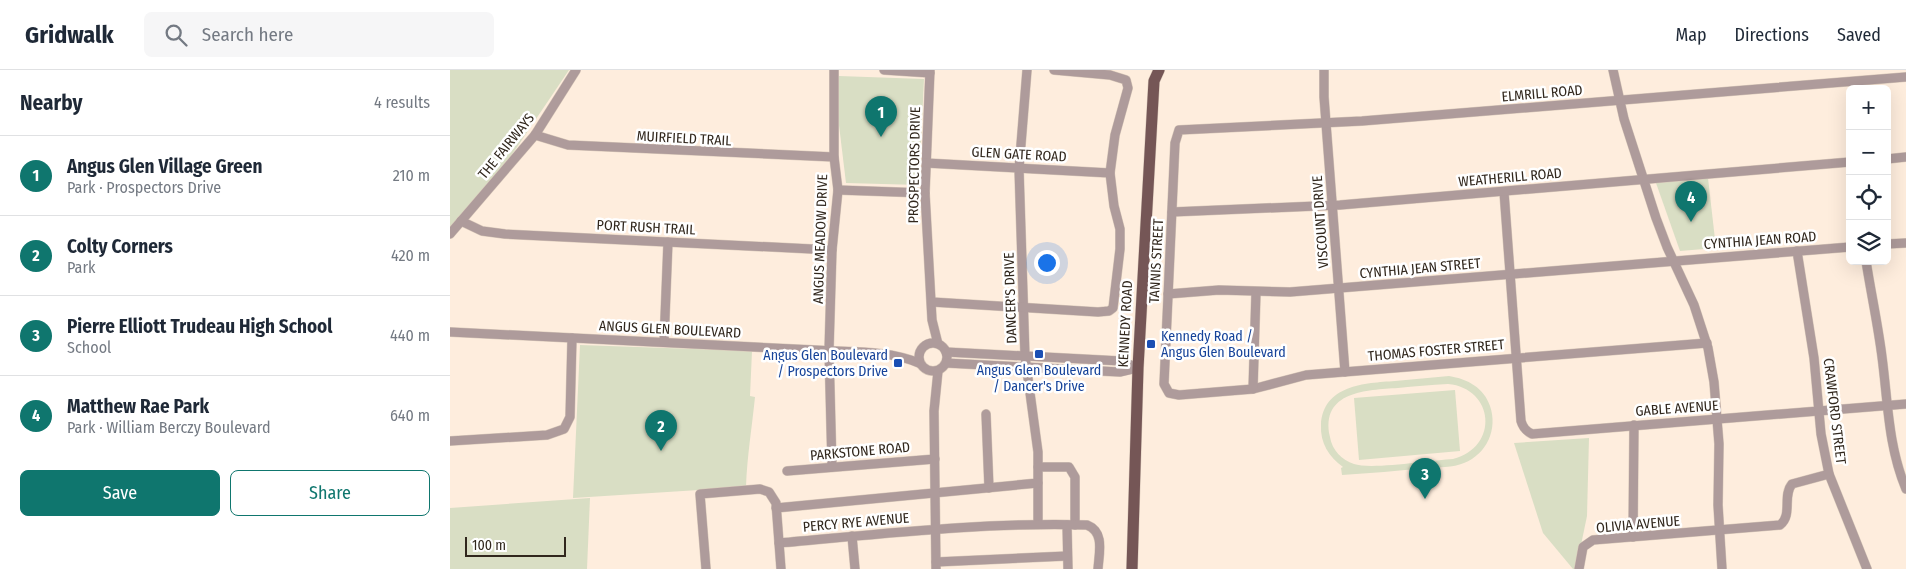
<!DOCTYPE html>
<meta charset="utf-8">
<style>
:root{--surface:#fff;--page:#f6f6f7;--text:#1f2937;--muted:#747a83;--line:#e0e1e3;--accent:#0f766e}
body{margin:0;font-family:"Fira Sans Condensed",sans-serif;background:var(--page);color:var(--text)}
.controls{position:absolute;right:15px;top:15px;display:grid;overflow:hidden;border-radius:8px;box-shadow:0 5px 20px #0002}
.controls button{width:45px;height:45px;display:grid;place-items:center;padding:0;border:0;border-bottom:1px solid var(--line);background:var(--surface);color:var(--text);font:25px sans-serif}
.scale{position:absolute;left:15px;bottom:12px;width:101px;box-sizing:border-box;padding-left:5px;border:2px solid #31271d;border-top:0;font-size:14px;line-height:18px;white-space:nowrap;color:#31271d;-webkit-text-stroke:4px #fff;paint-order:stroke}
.you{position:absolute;left:596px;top:192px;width:18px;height:18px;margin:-12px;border:4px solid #fff;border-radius:50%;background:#1a73e8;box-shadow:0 0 0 8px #1a73e833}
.badge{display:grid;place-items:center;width:32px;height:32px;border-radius:50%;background:var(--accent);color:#fff;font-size:16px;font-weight:700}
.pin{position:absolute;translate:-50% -41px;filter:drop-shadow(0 1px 2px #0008)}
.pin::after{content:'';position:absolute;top:26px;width:18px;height:15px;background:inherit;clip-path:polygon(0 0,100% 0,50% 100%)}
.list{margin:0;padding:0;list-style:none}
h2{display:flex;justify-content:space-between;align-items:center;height:65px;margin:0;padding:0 20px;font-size:21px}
h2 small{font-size:16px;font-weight:400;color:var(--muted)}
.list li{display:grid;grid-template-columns:32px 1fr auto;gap:15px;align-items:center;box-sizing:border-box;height:80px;padding:0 20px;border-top:1px solid var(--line)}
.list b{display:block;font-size:19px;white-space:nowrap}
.list p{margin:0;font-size:16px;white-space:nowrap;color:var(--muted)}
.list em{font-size:16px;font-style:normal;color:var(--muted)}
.actions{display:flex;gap:10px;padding:15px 20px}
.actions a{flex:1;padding:11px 0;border:1px solid var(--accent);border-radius:8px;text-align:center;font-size:18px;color:var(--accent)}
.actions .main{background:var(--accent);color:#fff}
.icon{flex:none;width:28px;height:28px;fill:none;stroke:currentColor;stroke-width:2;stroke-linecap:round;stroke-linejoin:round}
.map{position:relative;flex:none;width:1456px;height:499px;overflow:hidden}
header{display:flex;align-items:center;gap:30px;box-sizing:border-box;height:70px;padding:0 25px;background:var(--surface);border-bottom:1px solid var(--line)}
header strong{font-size:24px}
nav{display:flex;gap:28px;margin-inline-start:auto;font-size:18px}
.search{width:350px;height:45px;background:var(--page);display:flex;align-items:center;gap:12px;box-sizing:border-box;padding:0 18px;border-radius:8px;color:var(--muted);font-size:19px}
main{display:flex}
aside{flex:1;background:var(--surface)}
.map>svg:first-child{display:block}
.green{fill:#d9dec4;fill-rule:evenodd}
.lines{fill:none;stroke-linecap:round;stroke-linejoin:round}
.minor-casing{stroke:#d9c9ba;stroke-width:10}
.major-casing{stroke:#d9c9ba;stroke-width:12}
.minor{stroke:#ae9b9b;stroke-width:9}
.major{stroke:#755656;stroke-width:11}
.transit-dot{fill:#1a4fb4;stroke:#fff;stroke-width:2}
.labels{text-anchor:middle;stroke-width:5;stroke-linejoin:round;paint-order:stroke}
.street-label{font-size:14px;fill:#31271d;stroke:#fff}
.transit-label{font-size:14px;fill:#164399;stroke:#fff;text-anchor:start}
</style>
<header>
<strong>Gridwalk</strong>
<div class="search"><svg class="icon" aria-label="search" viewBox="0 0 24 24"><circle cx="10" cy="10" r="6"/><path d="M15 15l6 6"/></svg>Search here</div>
<nav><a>Map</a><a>Directions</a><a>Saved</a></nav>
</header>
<main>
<aside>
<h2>Nearby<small>4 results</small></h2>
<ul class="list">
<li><span class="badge">1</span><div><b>Angus Glen Village Green</b><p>Park · Prospectors Drive</p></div><em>210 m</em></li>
<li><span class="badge">2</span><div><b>Colty Corners</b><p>Park</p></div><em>420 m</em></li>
<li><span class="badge">3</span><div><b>Pierre Elliott Trudeau High School</b><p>School</p></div><em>440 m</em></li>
<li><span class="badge">4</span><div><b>Matthew Rae Park</b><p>Park · William Berczy Boulevard</p></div><em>640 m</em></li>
</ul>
<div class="actions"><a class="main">Save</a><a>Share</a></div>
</aside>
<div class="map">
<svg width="1456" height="499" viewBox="0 0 1456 499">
<rect width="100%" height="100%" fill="#feeddd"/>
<!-- green -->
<g class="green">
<path d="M0,0H119L57,92L0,158Z"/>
<path d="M389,6L474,9L469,115L396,113L388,47Z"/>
<path d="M1258,108L1266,178L1230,181L1206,113Z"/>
<path d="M130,275L302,281L300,326L305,327C302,357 297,387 296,417L123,428Z"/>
<path d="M999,306C1018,309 1034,318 1040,336C1048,359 1037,384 1014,393C1003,398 988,397 976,398C948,401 920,403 892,405L891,398L893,397C879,387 870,373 871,355C873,315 915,313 945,311C963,309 981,308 999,306ZM998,314C1044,318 1050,377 1003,389C982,390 921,400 904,394C892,390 882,380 880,367C870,321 917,320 948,318C964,316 981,315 998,314Z"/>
<path d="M1005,320L1010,381L909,390L904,328Z"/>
<path d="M1139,368L1137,446L1126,499H1123L1093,463L1064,373Z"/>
<path d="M140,428L137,499H0V438Z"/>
</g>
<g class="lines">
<defs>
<g id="minor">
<path d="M434,0L480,3"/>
<path d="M480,0L475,123L482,250L488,274"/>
<path d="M577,0L569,99L575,286L588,382V454"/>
<path d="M874,0V27L895,302"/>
<path d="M1163,0L1174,49L1206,148L1217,177L1244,235L1258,278L1264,312L1269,374L1268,435L1272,499"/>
<path d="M85,65L118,75L384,87"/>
<path d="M1437,89L1456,87"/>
<path d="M476,93L660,103"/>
<path d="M388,120L475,123"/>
<path d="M1054,122L1071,351C1073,358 1076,361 1082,364L1456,334"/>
<path d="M722,142L890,135L1400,92"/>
<path d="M11,151L32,161L55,164L382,180"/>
<path d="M0,164L85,65L126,0"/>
<path d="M1437,174L1456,173"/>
<path d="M1347,181L1364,288L1371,364L1379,404L1417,499"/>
<path d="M1416,191C1421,223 1428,255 1432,287C1438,332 1438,376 1456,419"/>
<path d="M718,224L769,220L840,222L1400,177"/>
<path d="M482,232L648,242L659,241L663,238L670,179V159L664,136L660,103L665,65L678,18L676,10L660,5L604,0"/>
<path d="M0,262L385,281C414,282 442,282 469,293"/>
<path d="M214,272L218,172"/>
<circle cx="483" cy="287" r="14"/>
<path d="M1257,273L856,305L803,319L729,325L719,323L714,314L725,73L729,60L912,51L1456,7"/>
<path d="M496,282L671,291L688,298"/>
<path d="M496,293L670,302L687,298"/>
<path d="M803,319L806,222"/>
<path d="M536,344L539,418"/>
<path d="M0,371L97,365L114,359L120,347L122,268"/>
<path d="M382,397L379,280L382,180L388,120L384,87V0"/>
<path d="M588,397H619L625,407V455"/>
<path d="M337,401L485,389"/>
<path d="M326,438L588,413"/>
<path d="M617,455L618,499"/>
<path d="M402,466L405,499"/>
<path d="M1183,467L1184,355"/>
<path d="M329,473C432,464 534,452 637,455C655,462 649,483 648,499"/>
<path d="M486,492L617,486"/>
<path d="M256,499L250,424L310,419L319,422L326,433L331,499"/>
<path d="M486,499L484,341L488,301"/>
<path d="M1129,499L1133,477L1143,470L1330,455C1343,445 1332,426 1342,414L1379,404"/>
</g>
<path id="major" d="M682,499L688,298L704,11L709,0"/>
</defs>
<!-- minor casing -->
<use href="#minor" class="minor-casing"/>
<!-- major casing -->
<use href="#major" class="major-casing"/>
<!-- minor -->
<use href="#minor" class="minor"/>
<!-- major -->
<use href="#major" class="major"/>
</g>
<!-- markers -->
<g class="transit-dot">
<rect x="696" y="269" width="10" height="10" rx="2.5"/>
<rect x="584" y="279" width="10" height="10" rx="2.5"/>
<rect x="443" y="288" width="10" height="10" rx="2.5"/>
</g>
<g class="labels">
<!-- street labels -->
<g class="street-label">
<text transform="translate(1092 23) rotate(-5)" y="5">ELMRILL ROAD</text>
<text transform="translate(234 68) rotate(3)" y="5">MUIRFIELD TRAIL</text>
<text transform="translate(56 76) rotate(-51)" y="5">THE FAIRWAYS</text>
<text transform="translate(569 84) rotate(3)" y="5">GLEN GATE ROAD</text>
<text transform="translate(464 95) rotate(-89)" y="5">PROSPECTORS DRIVE</text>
<text transform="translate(1060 107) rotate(-5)" y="5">WEATHERILL ROAD</text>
<text transform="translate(870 152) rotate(-94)" y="5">VISCOUNT DRIVE</text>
<text transform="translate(196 157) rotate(3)" y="5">PORT RUSH TRAIL</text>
<text transform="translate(370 169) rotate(-88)" y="5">ANGUS MEADOW DRIVE</text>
<text transform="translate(1310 170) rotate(-4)" y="5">CYNTHIA JEAN ROAD</text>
<text transform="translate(706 191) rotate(-87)" y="5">TANNIS STREET</text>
<text transform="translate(970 198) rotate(-5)" y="5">CYNTHIA JEAN STREET</text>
<text transform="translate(560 228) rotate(-92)" y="5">DANCER'S DRIVE</text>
<text transform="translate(675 254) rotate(-87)" y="5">KENNEDY ROAD</text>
<text transform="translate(220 259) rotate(3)" y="5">ANGUS GLEN BOULEVARD</text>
<text transform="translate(986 280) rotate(-5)" y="5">THOMAS FOSTER STREET</text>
<text transform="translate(1227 338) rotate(-4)" y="5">GABLE AVENUE</text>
<text transform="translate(1385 341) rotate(83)" y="5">CRAWFORD STREET</text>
<text transform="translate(410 381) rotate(-5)" y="5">PARKSTONE ROAD</text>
<text transform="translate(406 452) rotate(-5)" y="5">PERCY RYE AVENUE</text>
<text transform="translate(1188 454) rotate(-5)" y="5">OLIVIA AVENUE</text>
</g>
<!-- transit labels -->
<g class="transit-label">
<text x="711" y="271">Kennedy Road /<tspan x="711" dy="16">Angus Glen Boulevard</tspan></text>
<text x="438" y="290" text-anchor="end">Angus Glen Boulevard<tspan x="438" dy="16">/ Prospectors Drive</tspan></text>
<text x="589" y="305" text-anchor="middle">Angus Glen Boulevard<tspan x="589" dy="16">/ Dancer's Drive</tspan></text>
</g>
</g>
</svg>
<div class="controls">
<button>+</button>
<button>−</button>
<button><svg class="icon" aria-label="locate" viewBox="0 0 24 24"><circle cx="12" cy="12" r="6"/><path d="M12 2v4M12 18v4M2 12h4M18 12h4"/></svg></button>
<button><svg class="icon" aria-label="layers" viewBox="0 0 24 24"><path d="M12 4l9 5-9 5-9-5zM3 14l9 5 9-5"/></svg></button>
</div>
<div class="scale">100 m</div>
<div class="you"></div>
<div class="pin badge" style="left:431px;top:67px">1</div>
<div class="pin badge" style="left:211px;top:381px">2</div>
<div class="pin badge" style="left:975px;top:429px">3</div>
<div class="pin badge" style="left:1241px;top:152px">4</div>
</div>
</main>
